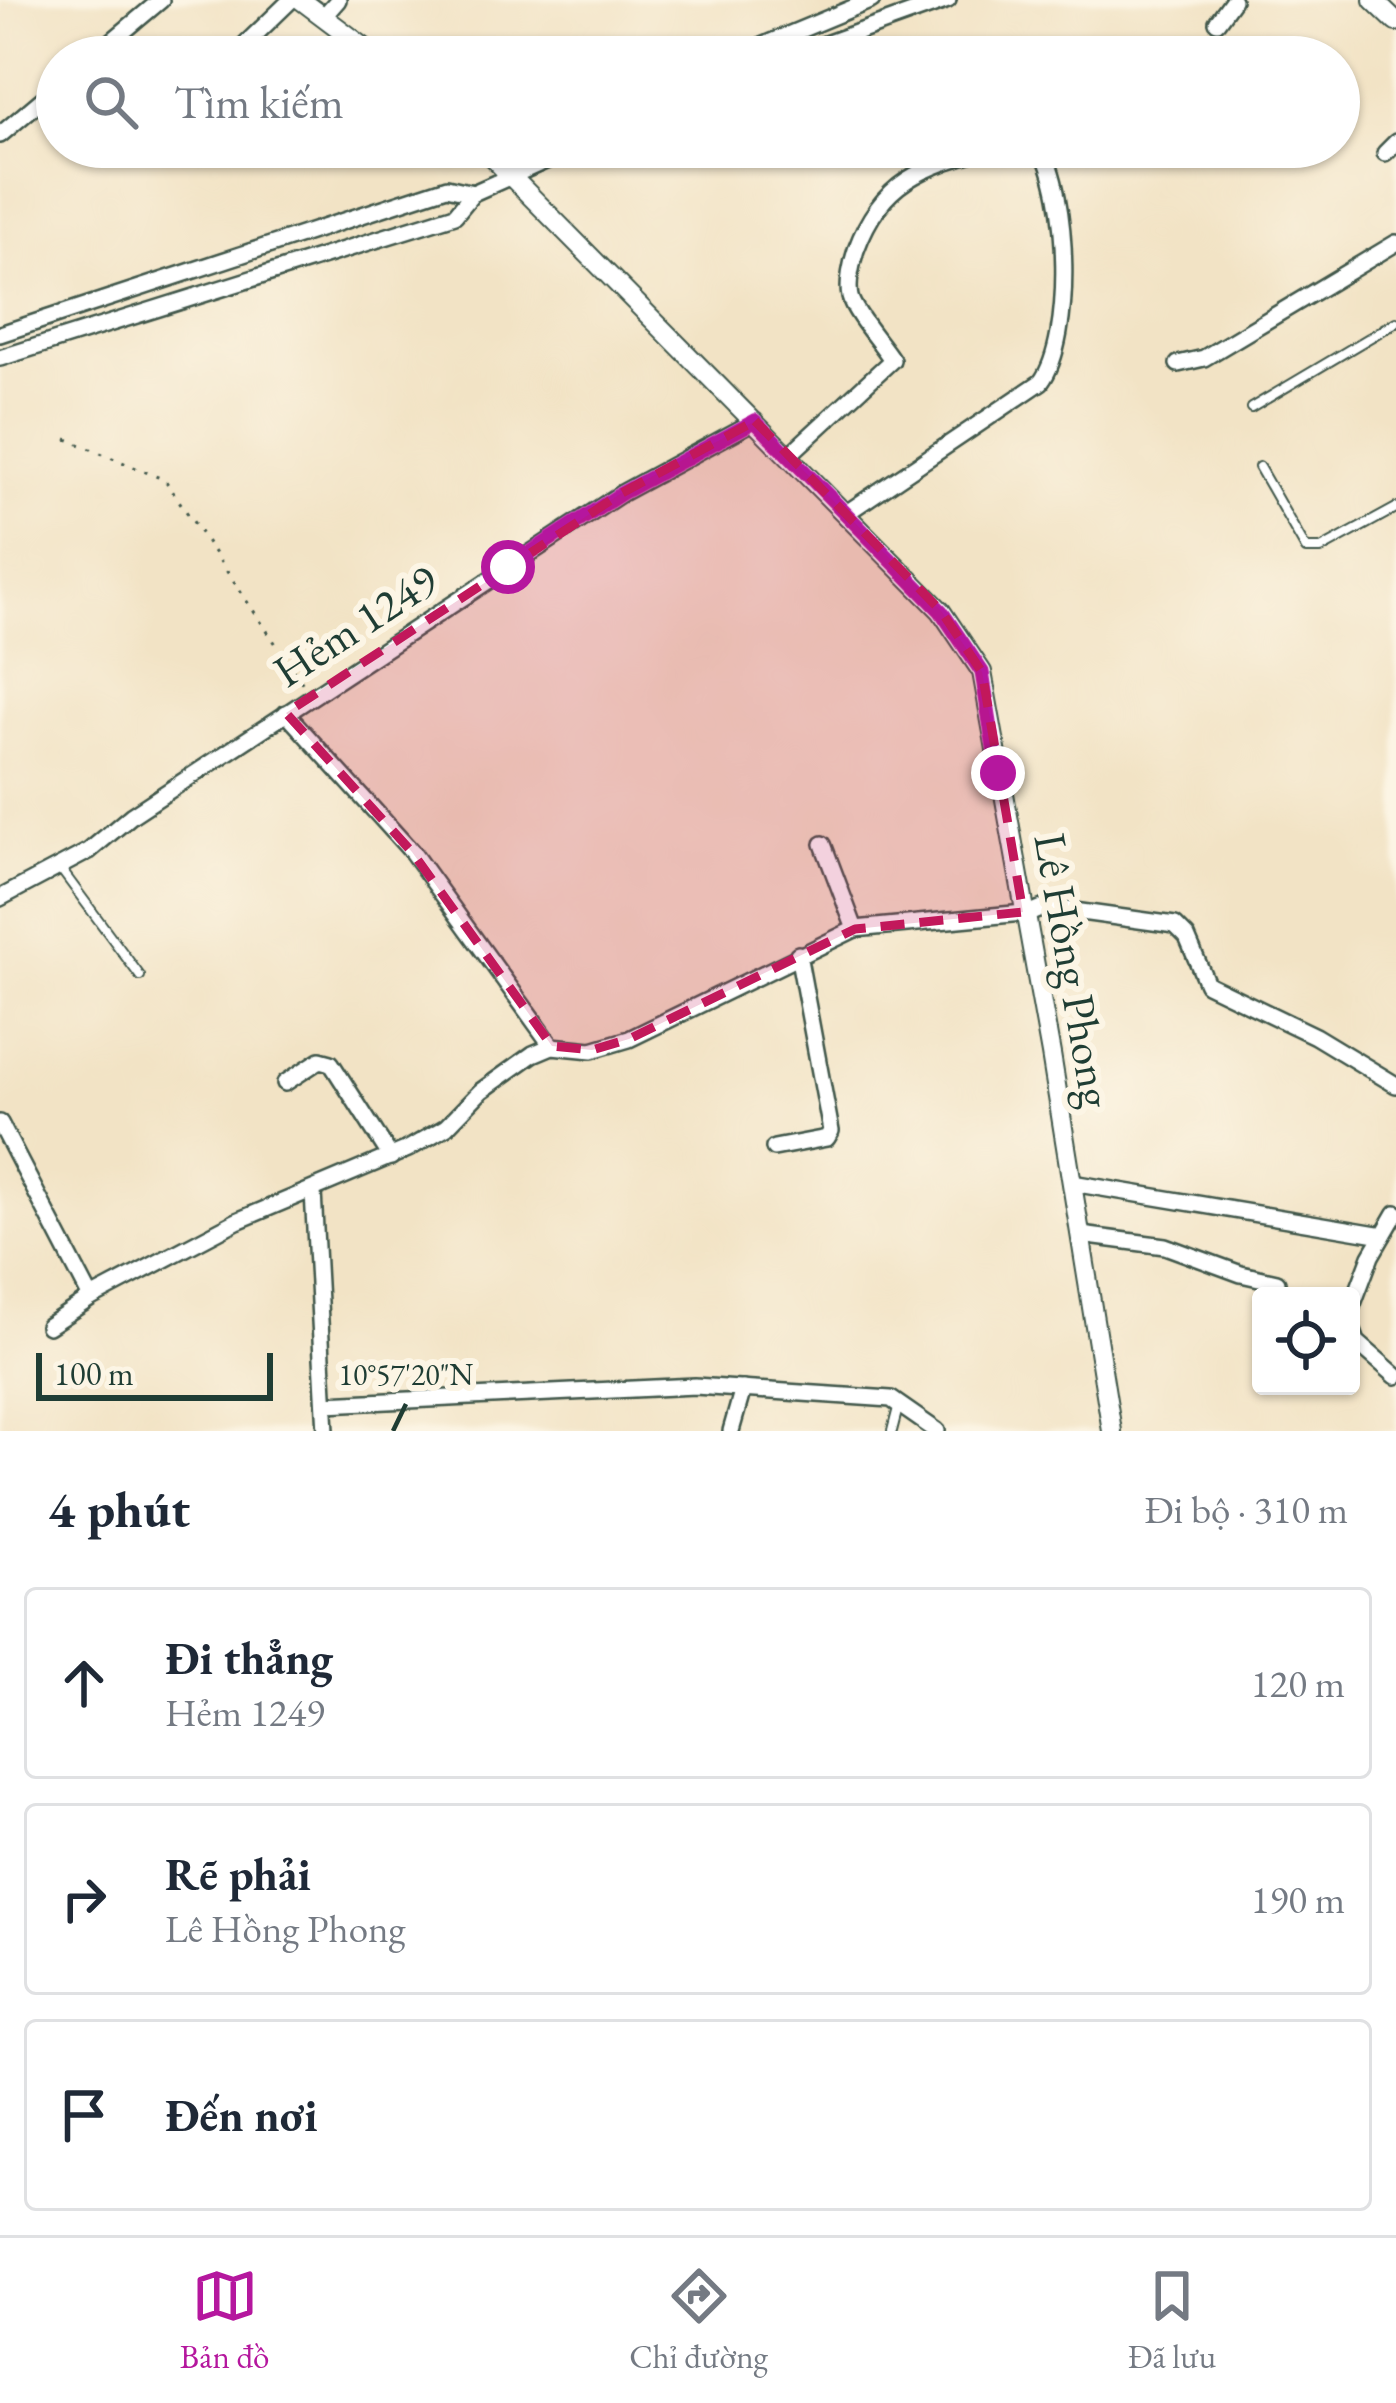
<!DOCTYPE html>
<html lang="vi">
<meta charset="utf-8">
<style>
:root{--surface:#fff;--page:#f2f2f3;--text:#1f2937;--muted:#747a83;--line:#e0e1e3;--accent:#b5179e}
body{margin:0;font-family:"EB Garamond",serif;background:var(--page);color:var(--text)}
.controls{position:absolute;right:36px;bottom:36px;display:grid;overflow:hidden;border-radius:12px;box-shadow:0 3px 9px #0004}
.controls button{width:108px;height:108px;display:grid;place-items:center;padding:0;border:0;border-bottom:3px solid var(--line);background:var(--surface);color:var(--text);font:60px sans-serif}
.scale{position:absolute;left:36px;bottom:30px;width:237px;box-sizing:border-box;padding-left:12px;border:6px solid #1f3d34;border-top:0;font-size:33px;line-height:42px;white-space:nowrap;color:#1f3d34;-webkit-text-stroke:9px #fcf5e5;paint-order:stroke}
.stop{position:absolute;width:36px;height:36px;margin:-27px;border:9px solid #b5179e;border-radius:50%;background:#fff}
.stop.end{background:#b5179e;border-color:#fff;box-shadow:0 3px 12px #0008}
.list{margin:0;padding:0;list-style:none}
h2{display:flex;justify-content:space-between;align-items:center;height:156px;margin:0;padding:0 48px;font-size:51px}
h2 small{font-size:39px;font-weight:400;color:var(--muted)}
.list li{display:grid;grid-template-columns:78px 1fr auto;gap:36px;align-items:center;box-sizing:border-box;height:192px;margin:0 24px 24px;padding:0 24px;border:3px solid var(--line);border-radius:12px}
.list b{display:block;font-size:45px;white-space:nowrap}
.list p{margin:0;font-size:39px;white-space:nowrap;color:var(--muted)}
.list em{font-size:39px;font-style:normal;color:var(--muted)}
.icon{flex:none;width:66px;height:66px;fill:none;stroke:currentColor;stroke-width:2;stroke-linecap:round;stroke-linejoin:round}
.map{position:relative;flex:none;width:1396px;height:1431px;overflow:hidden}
.search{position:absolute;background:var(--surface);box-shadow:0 3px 9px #0004;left:36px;right:36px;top:36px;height:132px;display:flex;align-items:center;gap:30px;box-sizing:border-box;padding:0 42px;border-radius:66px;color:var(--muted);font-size:45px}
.sheet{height:804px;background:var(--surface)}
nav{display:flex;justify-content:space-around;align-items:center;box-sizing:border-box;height:168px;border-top:3px solid var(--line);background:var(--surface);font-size:33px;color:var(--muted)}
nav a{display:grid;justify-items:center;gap:6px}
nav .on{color:var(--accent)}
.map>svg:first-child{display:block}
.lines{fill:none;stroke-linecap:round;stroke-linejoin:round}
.service-casing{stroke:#3f564a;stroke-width:12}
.minor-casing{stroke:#3f564a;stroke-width:20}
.tertiary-casing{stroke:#3f564a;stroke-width:22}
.path{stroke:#3f564a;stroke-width:3;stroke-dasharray:3 9;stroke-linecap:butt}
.service{stroke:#fff;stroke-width:8}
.minor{stroke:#fff;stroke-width:15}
.tertiary{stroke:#fff;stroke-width:18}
.route{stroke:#b5179e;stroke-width:15}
.marked{fill:#c2185b;fill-opacity:0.2;stroke:#c2185b;stroke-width:9;stroke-dasharray:24 15;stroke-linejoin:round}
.ticks{fill:none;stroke:#1f3d34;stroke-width:4.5}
.labels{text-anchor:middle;stroke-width:12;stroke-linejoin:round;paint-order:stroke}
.street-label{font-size:45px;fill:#1f3d34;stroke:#fcf5e5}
.ticks-label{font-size:30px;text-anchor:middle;fill:#1f3d34;stroke:#fcf5e5;stroke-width:12;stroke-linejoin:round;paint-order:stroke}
</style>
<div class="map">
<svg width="1396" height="1431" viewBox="0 0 1396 1431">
<rect width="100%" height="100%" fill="#fcf5e5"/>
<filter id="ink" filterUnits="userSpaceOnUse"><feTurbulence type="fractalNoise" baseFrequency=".00833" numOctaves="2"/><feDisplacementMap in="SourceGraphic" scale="24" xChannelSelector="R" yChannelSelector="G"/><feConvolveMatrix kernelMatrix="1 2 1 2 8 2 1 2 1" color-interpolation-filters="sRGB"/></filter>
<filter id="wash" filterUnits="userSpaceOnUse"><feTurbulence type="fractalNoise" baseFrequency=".004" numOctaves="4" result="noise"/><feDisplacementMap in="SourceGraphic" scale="48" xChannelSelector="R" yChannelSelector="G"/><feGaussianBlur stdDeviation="2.7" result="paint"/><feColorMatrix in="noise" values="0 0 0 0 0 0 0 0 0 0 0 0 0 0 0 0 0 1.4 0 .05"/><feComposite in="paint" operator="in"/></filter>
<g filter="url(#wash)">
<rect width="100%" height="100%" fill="#f2e3c5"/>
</g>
<g filter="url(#ink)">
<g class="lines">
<defs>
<g id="service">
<path d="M1251,408L1396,322"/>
<path d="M1259,467L1306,549H1321L1396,508"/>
<path d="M60,868L140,976"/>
<path d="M892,1431L899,1404"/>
</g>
<g id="minor">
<path d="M324,16L338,0"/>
<path d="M1217,22L1233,0"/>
<path d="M93,57L161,0"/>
<path d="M232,57L291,0"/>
<path d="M735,57L872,0"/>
<path d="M789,57L948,0"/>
<path d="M1099,57L1110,49L1121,57"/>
<path d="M0,135L57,87"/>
<path d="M565,149L561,154L581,157L601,147"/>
<path d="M1385,153L1396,142"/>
<path d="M0,334L447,187L473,193"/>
<path d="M0,358L455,215L473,193L561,154"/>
<path d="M1178,364L1204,358L1396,243"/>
<path d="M788,456L892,360C882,344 854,313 850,297C847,283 852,262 856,250C882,178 925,167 993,147"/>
<path d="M845,514L1041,382C1074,338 1069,193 1040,147"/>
<path d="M286,713L412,852L552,1046"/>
<path d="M823,844L855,929"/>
<path d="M0,898L89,851L132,815L622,493L755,421"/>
<path d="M285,1083L320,1060L331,1063L391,1157"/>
<path d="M0,1123L91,1298"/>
<path d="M774,1148L827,1138L831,1131L798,954"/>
<path d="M1072,1183L1383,1235"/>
<path d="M313,1192L326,1431"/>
<path d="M1081,1235L1165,1246L1241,1274L1277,1282"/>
<path d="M1351,1309L1371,1256L1396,1213"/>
<path d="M1351,1325L1357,1342L1396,1376"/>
<path d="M48,1326L91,1298L237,1221L408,1149L446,1127L481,1091L533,1054L552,1046L592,1050L629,1039L855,929L1033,912L1045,907L1175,925L1187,937L1207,984L1315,1036L1396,1085"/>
<path d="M326,1404L695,1386L891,1399L937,1431"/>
<path d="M731,1431L743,1389"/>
</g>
<g id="tertiary">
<path d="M301,0L377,57"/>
<path d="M1373,0L1396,22"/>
<path d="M482,147L941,611L982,672L1051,1054L1112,1431"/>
</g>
</defs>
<!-- service casing -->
<use href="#service" class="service-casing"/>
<!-- minor casing -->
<use href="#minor" class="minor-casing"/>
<!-- tertiary casing -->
<use href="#tertiary" class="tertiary-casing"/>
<!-- path -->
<path class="path" d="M67,439L165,480L303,684"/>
<!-- service -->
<use href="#service" class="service"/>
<!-- minor -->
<use href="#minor" class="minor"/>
<!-- tertiary -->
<use href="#tertiary" class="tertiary"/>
</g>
</g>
<g class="lines" filter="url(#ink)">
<!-- route -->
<path class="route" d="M508,567L622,493L755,421L941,611L982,672L998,773"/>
</g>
<!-- marked area -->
<path class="marked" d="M755,421L941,611L982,672L1023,912L855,929L629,1039L592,1050L552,1046L412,852L286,713L622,493Z"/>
<!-- ticks -->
<path class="ticks" d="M393,1431L406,1404"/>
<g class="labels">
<!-- street labels -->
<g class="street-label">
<text transform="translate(355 625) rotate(-33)" y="16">Hẻm 1249</text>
<text transform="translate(1074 970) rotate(80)" y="16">Lê Hồng Phong</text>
</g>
</g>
<g class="ticks-label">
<text x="406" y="1385">10°57'20"N</text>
</g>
</svg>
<div class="controls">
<button><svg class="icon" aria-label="locate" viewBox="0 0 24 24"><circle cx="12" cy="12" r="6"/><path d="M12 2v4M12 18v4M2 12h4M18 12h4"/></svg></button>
</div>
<div class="scale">100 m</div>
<div class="stop" style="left:508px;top:567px"></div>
<div class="stop end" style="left:998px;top:773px"></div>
<div class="search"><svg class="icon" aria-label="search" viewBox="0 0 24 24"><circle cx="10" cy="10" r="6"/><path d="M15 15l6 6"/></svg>Tìm kiếm</div>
</div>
<section class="sheet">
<h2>4 phút<small>Đi bộ · 310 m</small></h2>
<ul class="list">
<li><svg class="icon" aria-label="ahead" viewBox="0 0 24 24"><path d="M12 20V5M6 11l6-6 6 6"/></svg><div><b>Đi thẳng</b><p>Hẻm 1249</p></div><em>120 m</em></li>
<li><svg class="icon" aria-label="right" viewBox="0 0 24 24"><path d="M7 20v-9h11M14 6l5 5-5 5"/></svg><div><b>Rẽ phải</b><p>Lê Hồng Phong</p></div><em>190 m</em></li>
<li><svg class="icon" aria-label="arrive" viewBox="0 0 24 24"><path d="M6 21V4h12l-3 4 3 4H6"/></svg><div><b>Đến nơi</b></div></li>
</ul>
</section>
<nav>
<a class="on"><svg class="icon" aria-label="map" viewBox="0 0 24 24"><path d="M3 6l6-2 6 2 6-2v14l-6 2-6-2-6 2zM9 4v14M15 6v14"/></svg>Bản đồ</a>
<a><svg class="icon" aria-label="directions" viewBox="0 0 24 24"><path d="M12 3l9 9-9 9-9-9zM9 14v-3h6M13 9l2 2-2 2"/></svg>Chỉ đường</a>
<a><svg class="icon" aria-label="saved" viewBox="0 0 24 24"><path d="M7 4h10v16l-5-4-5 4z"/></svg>Đã lưu</a>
</nav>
